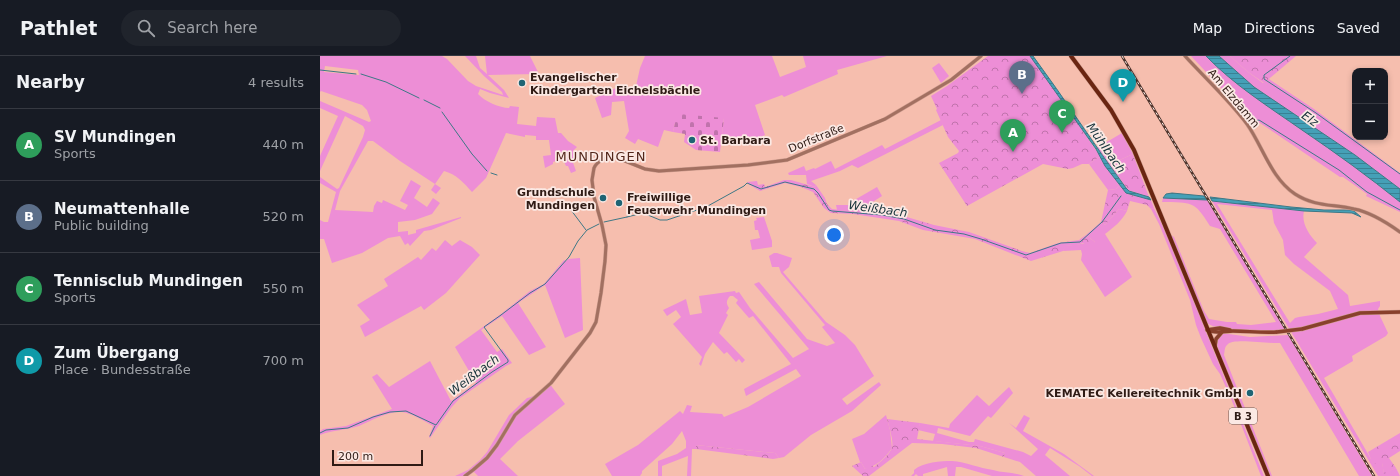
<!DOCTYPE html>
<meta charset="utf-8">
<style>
:root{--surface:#171b24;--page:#20242c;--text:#f1f3f6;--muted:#9ea1a6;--line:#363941;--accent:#0b8043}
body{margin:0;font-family:"DejaVu Sans",sans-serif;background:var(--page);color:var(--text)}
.controls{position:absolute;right:12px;top:12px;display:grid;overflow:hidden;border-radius:8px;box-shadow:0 2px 6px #0003}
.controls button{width:36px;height:36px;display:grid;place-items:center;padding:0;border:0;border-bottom:1px solid var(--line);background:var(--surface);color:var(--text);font:20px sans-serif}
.scale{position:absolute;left:12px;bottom:10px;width:91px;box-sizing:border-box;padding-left:4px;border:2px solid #2f1b15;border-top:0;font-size:11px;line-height:14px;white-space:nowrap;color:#2f1b15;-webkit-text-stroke:3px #fbe9e4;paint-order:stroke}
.you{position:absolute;left:514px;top:179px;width:14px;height:14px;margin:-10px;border:3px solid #fff;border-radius:50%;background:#1a73e8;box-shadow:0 0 0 6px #1a73e833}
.badge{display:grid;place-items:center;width:26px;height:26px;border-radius:50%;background:var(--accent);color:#fff;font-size:13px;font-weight:700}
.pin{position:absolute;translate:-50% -33px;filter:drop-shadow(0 1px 2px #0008)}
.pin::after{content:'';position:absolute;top:21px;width:14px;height:12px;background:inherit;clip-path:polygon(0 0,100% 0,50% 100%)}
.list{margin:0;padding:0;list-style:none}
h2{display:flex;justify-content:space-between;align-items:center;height:52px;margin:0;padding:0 16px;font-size:17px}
h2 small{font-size:13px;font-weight:400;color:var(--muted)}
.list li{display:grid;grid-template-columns:26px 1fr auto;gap:12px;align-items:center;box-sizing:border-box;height:72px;padding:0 16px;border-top:1px solid var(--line)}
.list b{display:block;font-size:15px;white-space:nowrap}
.list p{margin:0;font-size:13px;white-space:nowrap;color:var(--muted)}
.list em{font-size:13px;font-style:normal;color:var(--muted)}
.icon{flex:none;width:22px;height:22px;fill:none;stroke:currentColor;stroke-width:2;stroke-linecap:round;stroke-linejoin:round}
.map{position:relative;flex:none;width:1080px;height:420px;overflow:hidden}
header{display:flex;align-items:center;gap:24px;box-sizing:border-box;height:56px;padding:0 20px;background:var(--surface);border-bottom:1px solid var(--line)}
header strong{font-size:19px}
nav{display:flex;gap:22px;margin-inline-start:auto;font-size:14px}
.search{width:280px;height:36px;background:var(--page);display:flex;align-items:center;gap:10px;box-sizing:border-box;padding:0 14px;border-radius:22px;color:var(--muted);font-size:15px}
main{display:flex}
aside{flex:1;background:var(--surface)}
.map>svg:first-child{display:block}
.green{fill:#ed8ed6;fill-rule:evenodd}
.forest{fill:url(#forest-crowns)}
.cemetery{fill:url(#cemetery-stones)}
.water{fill:url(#water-rules);stroke:#3e7886}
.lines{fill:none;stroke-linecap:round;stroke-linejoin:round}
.stream{stroke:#3e7886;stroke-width:1}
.tertiary-casing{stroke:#ce9d8f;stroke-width:4}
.secondary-casing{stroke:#ce9d8f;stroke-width:4.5}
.primary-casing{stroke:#ce9d8f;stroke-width:5}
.tertiary{stroke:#a27061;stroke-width:3}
.secondary{stroke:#88402c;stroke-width:3.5}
.primary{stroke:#6a2511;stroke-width:4}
.rail-casing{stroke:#4f352d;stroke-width:2.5}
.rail{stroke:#fbe9e4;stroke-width:1;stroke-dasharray:3;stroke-linecap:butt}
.secondary-bridge-casing{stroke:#ce9d8f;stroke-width:4.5;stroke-linecap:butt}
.secondary-bridge{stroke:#88402c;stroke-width:3.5}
.poi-dot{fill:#1e6474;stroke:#fbe9e4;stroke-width:1.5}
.labels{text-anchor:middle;stroke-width:3.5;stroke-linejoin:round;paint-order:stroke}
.shield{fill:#fbe9e4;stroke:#6c5953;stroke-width:1}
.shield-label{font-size:10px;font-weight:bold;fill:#2f1b15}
.poi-label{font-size:11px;font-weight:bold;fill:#2f1b15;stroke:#fbe9e4;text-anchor:start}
.street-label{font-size:11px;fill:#2f1b15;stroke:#fbe9e4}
.water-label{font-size:12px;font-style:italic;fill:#17333b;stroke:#fbe9e4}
.quarter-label{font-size:13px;letter-spacing:1px;fill:#53271b;stroke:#fbe9e4}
</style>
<header>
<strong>Pathlet</strong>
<div class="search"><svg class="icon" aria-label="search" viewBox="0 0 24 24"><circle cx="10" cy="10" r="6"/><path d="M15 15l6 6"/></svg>Search here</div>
<nav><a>Map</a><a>Directions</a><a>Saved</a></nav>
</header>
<main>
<aside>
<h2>Nearby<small>4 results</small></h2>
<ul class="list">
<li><span class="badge" style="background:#2e9e5b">A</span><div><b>SV Mundingen</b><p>Sports</p></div><em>440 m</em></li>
<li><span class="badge" style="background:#5c6f8a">B</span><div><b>Neumattenhalle</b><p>Public building</p></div><em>520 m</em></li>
<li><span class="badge" style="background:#2e9e5b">C</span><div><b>Tennisclub Mundingen</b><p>Sports</p></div><em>550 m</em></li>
<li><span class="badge" style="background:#0f9aa8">D</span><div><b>Zum Übergang</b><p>Place · Bundesstraße</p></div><em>700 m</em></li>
</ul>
</aside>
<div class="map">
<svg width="1080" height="420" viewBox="0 0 1080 420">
<defs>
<pattern id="forest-crowns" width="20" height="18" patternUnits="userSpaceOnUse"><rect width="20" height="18" fill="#ed8ed6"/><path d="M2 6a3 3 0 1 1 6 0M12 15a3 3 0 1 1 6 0" fill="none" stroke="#c073ac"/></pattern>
<pattern id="cemetery-stones" width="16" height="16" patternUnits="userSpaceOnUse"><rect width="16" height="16" fill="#ed8ed6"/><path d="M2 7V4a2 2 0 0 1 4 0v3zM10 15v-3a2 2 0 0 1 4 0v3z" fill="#c073ac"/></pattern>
<pattern id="water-rules" width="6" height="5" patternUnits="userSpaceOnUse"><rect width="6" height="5" fill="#45a0b7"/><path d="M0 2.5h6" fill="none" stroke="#3a8294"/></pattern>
</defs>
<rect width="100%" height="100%" fill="#f6beae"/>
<!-- green -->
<g class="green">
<path d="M0,0H122L127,3L148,25L156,30L183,39L182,36L164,20L145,0H156L160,12L167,18L165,0H210L219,18L168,19L184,34L189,42L170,37L160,33L158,38C164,45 180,52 189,52L190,50L199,51L197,68L216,70L217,61L235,62L238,77H241L248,85L257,91L253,95L257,100L252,104L256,115L251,117L248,110H246L243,103L233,106V108L225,112L223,100L231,99L229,84H216V80L205,79V81L186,77L166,122L152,136C144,127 136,118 124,115L115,128L121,132L116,138L111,134L115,128L80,105L53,85H48L20,135L15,154L53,156L54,150L57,145L62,147L63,144L85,154L88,149L80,145L91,124L101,130L94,142L107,151L113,142L120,147L112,158L95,164L78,166V176L88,175V179L96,177V174L141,161V162L111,174L104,175L90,190L88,187L85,189L80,180L68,182L42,197L12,207L4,183H0V164L4,166H8L16,136L0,127V121L17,133L19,132L43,81L45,74L43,70L25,60L0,115V100L18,60L0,52V45L49,66L51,65L47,54L42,49L1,35L0,36ZM5,10L38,14L39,19L4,16Z"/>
<path d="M325,0H452L460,21L486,11L483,0H567L517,14L518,18L464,41L462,39L435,49L445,79L429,85L401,86L404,62L355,67L353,76L344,74L338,91L318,83L315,88L305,82L309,75L304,45L292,46L291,59L282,62L275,42L300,30L314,39L320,12Z"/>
<path d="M871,0H886C914,29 949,51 982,74C1016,97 1049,121 1080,146V156L1046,140L1047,138L1023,121H1020L940,67L934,70L917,49Z"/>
<path d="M899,0H910L928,16L943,27L949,23L994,53L1080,117V133L1035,99L934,31Z"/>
<path d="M619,7L629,20L621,27L612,12Z"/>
<path d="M621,64L623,69L538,112L532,109L520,115L491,125L496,129L495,131L487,128L486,119H469L468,117L484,110L486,115L494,112L495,113L511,105L515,113L562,89L565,93Z"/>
<path d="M802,77L813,98L791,108L780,90Z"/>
<path d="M780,100L800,129L796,133L788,134L769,108Z"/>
<path d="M557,131L562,140L537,156L517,154L516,149H532L531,146Z"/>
<path d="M843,142L887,144L965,274C950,275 897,276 887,267L851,179L854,181L884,255L889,263L907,266H916L917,268L931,269L956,266L900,173L890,170C874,144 872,147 842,146Z"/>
<path d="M892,145L984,155C981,167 989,179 997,187L984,201L1028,239L1030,250L1060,245V250L1058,253L1060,260L1068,277L1066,280L1032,300L1033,305L1004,322L1051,403L1062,406L1064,417L1076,412L1080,420H1058ZM897,148L952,154L954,167L963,184L965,199L974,208L1010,235L1018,253L998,258L979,261L975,262L970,267Z"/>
<path d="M834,152L847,179L944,420H941L912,345L900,318L893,308L881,282L876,269L870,244L839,168L831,153Z"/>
<path d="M799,153L807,155C802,165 794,171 785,178L812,221L785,241L761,204L762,198L761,194L743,195L745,190C756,189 765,187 775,186L766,179L781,166L785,169Z"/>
<path d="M444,161L452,185V191L432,194L430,184L440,182L438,174H435L434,165L437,164L436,162Z"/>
<path d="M125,184L132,190L140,184L152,191L160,199L126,237L104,254L101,250L45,281L40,270L50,264L37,249L68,230L64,223L98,201L101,204L112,192L116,195Z"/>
<path d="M454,197H457L472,202L469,211L463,216L506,266L525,279L535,289L554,320L522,343L527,349L559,326L561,329L532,355L491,379L464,401L459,402L455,397L376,389V393H372L371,420H367L368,400L342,410V420H338V405L357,398L366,392V385L362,375L352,388L322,415V417L320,420H292L285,408L318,389L360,355L363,358L367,349L372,350L370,356L402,358L404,361L428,351L481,320L476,313L426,340L424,333L471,308L433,260L429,262L416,247L418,244L413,240H410C406,245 406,247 409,252L406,257L408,259L399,277L425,304L422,307L419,303L416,306L407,296L404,298L393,286L385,298L381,310L379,308L382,301L353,268L361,261L356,254L347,260L343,254L366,243L370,259L382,257L379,240L415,235L416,237L419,236L430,252L473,302L489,293L434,228L439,226L487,283L507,290L515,287L502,271L505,269L461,217L459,211H452L449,200Z"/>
<path d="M260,202L263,274L245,282L225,229L198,247L226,291L209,299L182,260L161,274L177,296L182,293L192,307L186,310L140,342L131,352L110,382L109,381L113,370C106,366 91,357 82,356C67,355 53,364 39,370C26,374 13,374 0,379V375L3,373L26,370L72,353L52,321L57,318L69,331L110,305L131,345L156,327L135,291L181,258L210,235L224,228L244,204L246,205L248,203Z"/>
<path d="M902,277L930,281L968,279L1052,420H1039L960,287C949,288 914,282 908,288C904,291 905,295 904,299L952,420H949L902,306L897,289L898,281Z"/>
<path d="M229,327L245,348L198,385L180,403L198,420H158L154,416L148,420H135L148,414L160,404L167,396L189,359L207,342C216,341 223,333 229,327Z"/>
<path d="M689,331L693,337L671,362L668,360L650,380L618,372L617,377L649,386H654L655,383L703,396L711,400L718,393L689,367L696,372L704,359L710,362L703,375L744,398L774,420H772L759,410L730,392L725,399L750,420H716L700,406L684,401L685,397L660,390L613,385L615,378L598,374L600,367L629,372L630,368L657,339L669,350Z"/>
<path d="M566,359L570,374L572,392C565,402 557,410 545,413L541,406H540L532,383L544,378Z"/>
<path d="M632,405C646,406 659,412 673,414C683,417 694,416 704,420H672L641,411H636L635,420H628L627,411L603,418V420H598L596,418L594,420H591L594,417V414C603,406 621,405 632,405Z"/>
</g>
<!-- forest -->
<g class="forest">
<path d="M668,0H710L749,55L780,100L769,108H762L753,112L748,113L723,108L647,150L619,107L638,97L639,95L628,81L616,54L617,53L611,40L627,30Z"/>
<path d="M910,0H976L944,27L928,16Z"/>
<path d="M780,90L791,108L813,98L829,141L808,134L777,91Z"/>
<path d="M464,124H471L495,131L496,129L505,142L507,148L512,153L537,156L545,150L547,153L580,159L614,169L649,176L702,195L710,197L738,187L759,184L766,179L775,186L769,191L763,187L757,189L746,190L743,195L711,205L655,183L603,174L579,165L533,158L511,157L504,152L493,136L481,131L465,127L440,135L430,129L427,126L437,125L438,129L444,128L445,131Z"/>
<path d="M800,129L808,138L831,144L834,152L831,153L827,149L810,145L807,155L799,153L785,169L781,166L788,134L796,133Z"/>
<path d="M567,363L600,367L597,383L660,390L685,397L684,401L656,392L622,388L592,387L549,420H543L532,410L541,406L545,413L551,409L554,411C560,406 569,399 572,392C574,386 569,370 567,363Z"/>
<path d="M1080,377V395L1069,402L1076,412L1064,418L1062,407L1056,408L1052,406L1048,396Z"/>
<path d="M376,389L455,397L459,402L453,403L376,393Z"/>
</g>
<!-- cemetery -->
<path class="cemetery" d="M359,58L404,62L400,96L376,94L364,86L365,78L353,76L355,67Z"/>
<!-- water -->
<g class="water">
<path d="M710,0H713C745,43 774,89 806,132L809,135L829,141L831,144L806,137L785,110L776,93L749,55Z"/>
<path d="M886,0H899L934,31L1035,99L1080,133V146C1049,121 1016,97 982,74C949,51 914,29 886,0Z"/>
<path d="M852,137L884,140L887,144L843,142L846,138Z"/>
<path d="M890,141L971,151L1004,154H1030L1034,155L1041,161L1032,157L984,155L892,145Z"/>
</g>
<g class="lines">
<!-- stream -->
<g class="stream">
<path d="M970,0L944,19V23L996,57L1080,118"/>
<path d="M0,14L36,18"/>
<path d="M41,18L66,26L99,42"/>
<path d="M104,44L120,52"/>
<path d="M122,56L152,98L167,115"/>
<path d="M930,66L939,64L1019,114L1047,136L1080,154"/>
<path d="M171,117L177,119"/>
<path d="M251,154L266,174"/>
<path d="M307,161L323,157L340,164H347L386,151L424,130L427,127L441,133L465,126L494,133L498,137L509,154L512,155L562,159L584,163L615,174L644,178L661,183L706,199L741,187L760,186L782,166L801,140"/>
<path d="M284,166L307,161"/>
<path d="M0,377L6,374L28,372L53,361L70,356L86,355L116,369L133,345L172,316L188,306V304L164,271L181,259L210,237L225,228L249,201L258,185L267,174L279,168"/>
<path d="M110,380L115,370"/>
</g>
<defs>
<g id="tertiary">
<path d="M865,0C886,23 909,44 927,68C943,91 951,122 975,138C995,151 1013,148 1034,153C1050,156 1066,166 1080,176"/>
<path d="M145,420L153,414L167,402L177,389L195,359L231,327L270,277L276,266L281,237L285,205L286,189L282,169L274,141L272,124L274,112C277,105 287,100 295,101L325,113L339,115L428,109L467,104L565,63L631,24L661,0"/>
</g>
<g id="secondary">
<path d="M982,273L1040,257L1080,256"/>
<path d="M887,274L900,272L910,274"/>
<path d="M888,274C895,278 905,275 913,275C927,275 942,277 957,276"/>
<path d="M895,290L896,283L902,276"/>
</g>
<path id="primary" d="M751,0L791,54L814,94L948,420"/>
</defs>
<!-- tertiary casing -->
<use href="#tertiary" class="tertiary-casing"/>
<!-- secondary casing -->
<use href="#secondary" class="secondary-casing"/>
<!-- primary casing -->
<use href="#primary" class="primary-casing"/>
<!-- tertiary -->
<use href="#tertiary" class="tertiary"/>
<!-- secondary -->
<use href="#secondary" class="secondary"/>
<!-- primary -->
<use href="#primary" class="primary"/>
<defs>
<path id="rail" d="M802,0L1054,420"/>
</defs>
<!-- rail casing -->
<use href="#rail" class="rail-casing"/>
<!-- rail -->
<use href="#rail" class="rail"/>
<defs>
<path id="secondary-bridge" d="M957,276L982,273"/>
</defs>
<!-- secondary-bridge casing -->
<use href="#secondary-bridge" class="secondary-bridge-casing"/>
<!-- secondary-bridge -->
<use href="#secondary-bridge" class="secondary-bridge"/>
</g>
<!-- markers -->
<g class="poi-dot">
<circle cx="202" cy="27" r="4"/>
<circle cx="372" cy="84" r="4"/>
<circle cx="283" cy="142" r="4"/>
<circle cx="299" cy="147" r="4"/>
<circle cx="930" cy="337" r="4"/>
</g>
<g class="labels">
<!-- shield labels -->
<rect class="shield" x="909" y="352" width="28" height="16" rx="3"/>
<g class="shield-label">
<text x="923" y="364">B 3</text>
</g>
<!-- poi labels -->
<g class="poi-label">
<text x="210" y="25">Evangelischer<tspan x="210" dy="13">Kindergarten Eichelsbächle</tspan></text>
<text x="380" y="88">St. Barbara</text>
<text x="275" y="140" text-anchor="end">Grundschule<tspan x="275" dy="13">Mundingen</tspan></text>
<text x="307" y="145">Freiwillige<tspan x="307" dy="13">Feuerwehr Mundingen</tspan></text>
<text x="922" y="341" text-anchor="end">KEMATEC Kellereitechnik GmbH</text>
</g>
<!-- street labels -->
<g class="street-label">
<text transform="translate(914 42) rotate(50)" y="4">Am Elzdamm</text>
<text transform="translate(496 82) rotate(-22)" y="4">Dorfstraße</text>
</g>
<!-- water labels -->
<g class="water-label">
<text transform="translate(990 63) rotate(35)" y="4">Elz</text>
<text transform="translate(786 92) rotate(55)" y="4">Mühlbach</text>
<text transform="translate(558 153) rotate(8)" y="4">Weißbach</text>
<text transform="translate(154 319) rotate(-37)" y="4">Weißbach</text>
</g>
<!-- quarter labels -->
<g class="quarter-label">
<text x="281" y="105">MUNDINGEN</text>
</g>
</g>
</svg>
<div class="controls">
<button>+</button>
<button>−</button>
</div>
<div class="scale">200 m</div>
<div class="you"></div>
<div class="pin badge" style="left:693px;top:96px;background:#2e9e5b">A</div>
<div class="pin badge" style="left:702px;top:38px;background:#5c6f8a">B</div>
<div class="pin badge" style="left:742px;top:77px;background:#2e9e5b">C</div>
<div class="pin badge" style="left:803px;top:46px;background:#0f9aa8">D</div>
</div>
</main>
